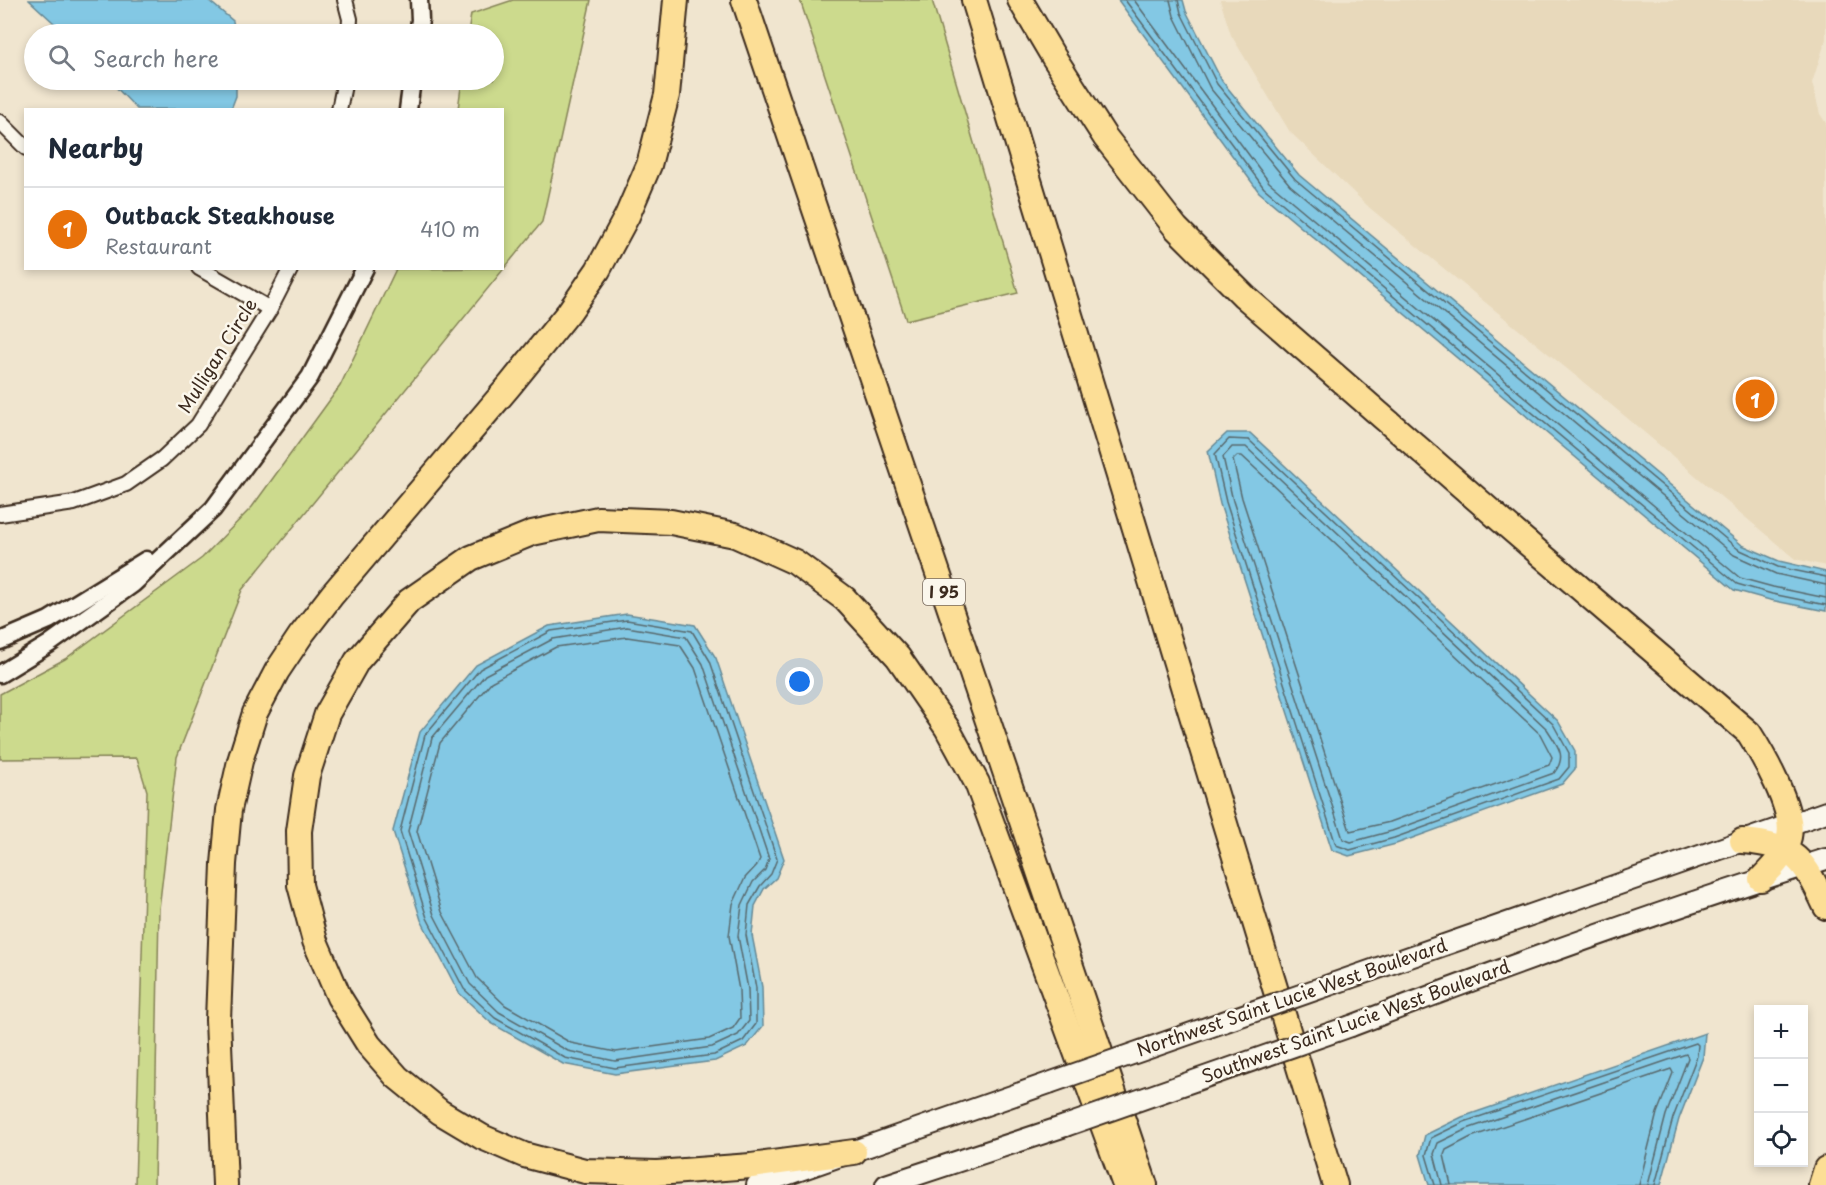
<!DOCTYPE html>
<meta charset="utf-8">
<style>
:root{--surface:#fff;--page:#f6f6f7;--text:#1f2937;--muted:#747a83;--line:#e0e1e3;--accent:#2563eb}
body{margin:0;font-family:"Playpen Sans",sans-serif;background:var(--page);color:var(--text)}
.controls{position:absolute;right:18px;bottom:18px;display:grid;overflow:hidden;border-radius:0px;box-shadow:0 3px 9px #0003}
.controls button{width:54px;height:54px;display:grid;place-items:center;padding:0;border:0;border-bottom:2px solid var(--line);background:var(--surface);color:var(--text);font:30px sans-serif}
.you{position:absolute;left:800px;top:682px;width:21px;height:21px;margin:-15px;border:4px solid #fff;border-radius:50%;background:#1a73e8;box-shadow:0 0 0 9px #1a73e833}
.badge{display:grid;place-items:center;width:39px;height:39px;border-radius:50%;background:var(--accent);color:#fff;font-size:20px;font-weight:700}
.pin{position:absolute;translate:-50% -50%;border:3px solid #fff;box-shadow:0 2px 6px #0006}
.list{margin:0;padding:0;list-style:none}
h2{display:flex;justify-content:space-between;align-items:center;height:78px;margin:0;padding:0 24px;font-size:26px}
h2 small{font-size:20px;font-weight:400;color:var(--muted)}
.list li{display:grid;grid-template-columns:39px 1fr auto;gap:18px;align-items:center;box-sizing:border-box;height:84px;padding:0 24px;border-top:2px solid var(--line)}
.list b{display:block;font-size:22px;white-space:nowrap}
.list p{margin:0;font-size:20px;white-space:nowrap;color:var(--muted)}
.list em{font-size:20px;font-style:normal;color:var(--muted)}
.icon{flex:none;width:33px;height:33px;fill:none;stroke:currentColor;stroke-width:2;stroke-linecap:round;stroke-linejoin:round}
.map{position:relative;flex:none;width:1826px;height:1185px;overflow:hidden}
.search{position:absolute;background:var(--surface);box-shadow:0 3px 9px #0003;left:24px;top:24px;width:480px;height:66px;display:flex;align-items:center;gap:15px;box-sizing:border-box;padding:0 21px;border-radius:33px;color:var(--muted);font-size:22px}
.panel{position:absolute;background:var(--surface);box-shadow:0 3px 9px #0003;left:24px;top:108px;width:480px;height:162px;border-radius:0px}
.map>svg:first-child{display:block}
.built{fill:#e8d9bb}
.green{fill:#ccda8d;stroke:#848256;stroke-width:1.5}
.water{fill:#83c8e4;stroke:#668995;stroke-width:1.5}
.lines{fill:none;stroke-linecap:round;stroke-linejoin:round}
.shore{stroke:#58696d;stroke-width:1.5}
.minor-casing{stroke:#3b2a1e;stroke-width:18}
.tertiary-casing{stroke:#3b2a1e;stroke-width:21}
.secondary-casing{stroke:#3b2a1e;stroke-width:24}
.motorway-casing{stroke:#3b2a1e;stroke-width:28}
.minor{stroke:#fbf7ec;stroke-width:14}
.tertiary{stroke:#fbf7ec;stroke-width:16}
.secondary{stroke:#fbf7ec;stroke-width:20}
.motorway{stroke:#fcde96;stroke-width:24}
.secondary-bridge-casing{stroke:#3b2a1e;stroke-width:24;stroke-linecap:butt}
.secondary-bridge{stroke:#fbf7ec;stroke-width:20}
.labels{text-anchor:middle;stroke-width:5;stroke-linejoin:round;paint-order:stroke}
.shield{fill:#fbf7ec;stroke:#75685c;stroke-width:1.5}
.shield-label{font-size:16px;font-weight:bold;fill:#3b2a1e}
.street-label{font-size:18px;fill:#3b2a1e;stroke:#fbf7ec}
</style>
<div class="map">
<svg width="1826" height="1185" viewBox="0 0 1826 1185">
<rect width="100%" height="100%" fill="#f0e5cf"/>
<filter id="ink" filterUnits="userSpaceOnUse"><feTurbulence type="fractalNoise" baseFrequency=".0167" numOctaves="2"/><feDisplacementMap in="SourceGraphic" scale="12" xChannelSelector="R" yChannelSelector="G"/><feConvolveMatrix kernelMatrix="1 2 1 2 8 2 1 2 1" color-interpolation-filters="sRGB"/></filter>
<g filter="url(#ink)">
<!-- built -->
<path class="built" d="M1220,0H1826V39L1812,83L1820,114L1826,123V566L1795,559L1626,417L1371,209L1290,132L1231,35Z"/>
<!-- green -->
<g class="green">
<path d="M513,0H591L542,222L242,590L177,757L159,909L154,1185H135L147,791L137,758L0,759V694L65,659L202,558L252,507L340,386L396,269L502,268V110L458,109L462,80H494V34H468L471,14Z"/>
<path d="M800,0H932L1018,293L906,320Z"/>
</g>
<!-- water -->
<g class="water">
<path d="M29,0H208L233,21L235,34H66Z"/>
<path d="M1118,0H1183L1186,11L1222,81L1299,175L1742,545L1779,561L1826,572V611L1770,600L1734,590L1259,192Z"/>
<path d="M109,80H236V96L231,109H137Z"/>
<path d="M1227,433H1250L1558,721L1575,751V769L1562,784L1396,844L1349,856L1332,850L1220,504L1208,451Z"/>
<path d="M627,614L695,625L716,658L784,859L776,878L764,889L755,906L752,935L762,987L763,1026L747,1046L715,1061L615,1074L563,1064L491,1023L459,993L421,920L393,831L420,732L476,665L549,626Z"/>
<path d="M1705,1033L1703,1057L1679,1119L1661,1185H1429L1420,1155L1425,1135L1462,1117Z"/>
</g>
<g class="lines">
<!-- shore -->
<g class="shore">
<path d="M1125,0L1264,188L1737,584L1772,594L1826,605"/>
<path d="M1134,0L1269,182L1740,578L1773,587L1826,598"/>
<path d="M1170,0L1174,16L1210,88L1290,185L1734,555L1776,574L1826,585"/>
<path d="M1178,0L1181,13L1217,84L1295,179L1738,549L1778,567L1826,577"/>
<path d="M1229,439L1249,440L1553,724L1569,753V767L1559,779L1394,838L1350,850L1336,845L1226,502L1215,454Z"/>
<path d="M1232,447H1246L1547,729C1557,745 1568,756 1554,773L1392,831L1351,842L1343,839L1233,501L1223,457Z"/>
<path d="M1237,456H1242L1540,734L1552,757L1549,765L1390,822L1350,831L1242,498L1233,460Z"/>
<path d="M627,620L692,631L710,661L777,859L771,874L760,886L749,905L746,935L756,988V1024L743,1041L714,1055L615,1068L565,1058L495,1018L464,989L427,918L400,831L425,735L480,669L551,631Z"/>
<path d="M627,627L686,637L703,664L769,859L765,870L753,882L742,905L738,936L748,989L749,1021L738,1035L712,1047L615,1061L568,1051L499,1012L470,984L434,915L408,831L432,738L485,675L553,639Z"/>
<path d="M627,637L680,645L695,668L760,859L757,865L745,878L733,904L729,936L739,990L740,1018L733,1028L709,1039L616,1052L571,1043L505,1005L477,978L442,912L417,831L440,743L491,682L556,647Z"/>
<path d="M1435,1185L1426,1155L1431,1138L1464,1122L1696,1043L1698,1045L1697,1056L1673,1118L1655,1185"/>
<path d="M1442,1185L1434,1154L1438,1143L1467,1129L1686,1054L1688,1058L1666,1115L1648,1185"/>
<path d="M1451,1185L1444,1155L1446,1150L1471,1137L1671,1069L1673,1073L1657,1113L1639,1185"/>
</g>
<defs>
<g id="minor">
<path d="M345,0L350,19L349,34"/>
<path d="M339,110L345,80"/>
<path d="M0,122L26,148"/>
<path d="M199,268L270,309"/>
<path d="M0,514L74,503L126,484L162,459L198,425L270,309L291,268"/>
</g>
<g id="tertiary">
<path d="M418,34L420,20L419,0"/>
<path d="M408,110L412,80"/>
<path d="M0,641L49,620L146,560"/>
<path d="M0,674L49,644L133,584L213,509L310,377L365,268"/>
</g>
<g id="secondary">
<path d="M1335,983L1826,812"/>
<path d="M1351,1026C1508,966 1666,909 1826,859"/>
<path d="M757,1185L1049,1083"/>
<path d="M886,1185L1065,1126"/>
</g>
<g id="motorway">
<path d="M744,0L1145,1185"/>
<path d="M974,0L1335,1185"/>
<path d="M1020,0L1053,56L1105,137L1176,228L1244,296L1503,522L1749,733C1763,755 1795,810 1789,837C1785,855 1773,867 1761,879"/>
<path d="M1742,841C1796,845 1804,860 1826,907"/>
<path d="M854,1152L751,1166L657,1173L585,1171L524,1155L482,1137L440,1112L397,1077L369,1045L339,997L315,941L300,885L299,831L307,776L327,714L357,661L409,601L471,558L532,533L598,519L671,522L735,535L795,562L845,599L898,657L947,728L977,783L1125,1185"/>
<path d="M225,1185L218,1020L224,864L229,810L240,761L255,713L277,671L301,635L332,595L510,385L569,312L598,270L627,216L649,165L667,95L676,0"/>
<path d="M1821,1185L1826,1169"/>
</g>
</defs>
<!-- minor casing -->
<use href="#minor" class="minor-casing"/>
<!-- tertiary casing -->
<use href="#tertiary" class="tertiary-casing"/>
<!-- secondary casing -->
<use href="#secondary" class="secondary-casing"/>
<!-- motorway casing -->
<use href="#motorway" class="motorway-casing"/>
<!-- minor -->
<use href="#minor" class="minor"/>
<!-- tertiary -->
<use href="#tertiary" class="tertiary"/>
<!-- secondary -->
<use href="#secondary" class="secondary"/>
<!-- motorway -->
<use href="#motorway" class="motorway"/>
<defs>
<g id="secondary-bridge">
<path d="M1049,1083L1335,983"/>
<path d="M1065,1126L1351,1026"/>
</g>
</defs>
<!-- secondary-bridge casing -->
<use href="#secondary-bridge" class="secondary-bridge-casing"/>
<!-- secondary-bridge -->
<use href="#secondary-bridge" class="secondary-bridge"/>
</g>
</g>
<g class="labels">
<!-- shield labels -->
<rect class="shield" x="923" y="579" width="42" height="26" rx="4.5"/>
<g class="shield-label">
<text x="944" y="598">I 95</text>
</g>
<!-- street labels -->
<g class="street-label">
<text transform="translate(218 356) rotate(-58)" y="6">Mulligan Circle</text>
<text transform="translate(1292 998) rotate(-19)" y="6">Northwest Saint Lucie West Boulevard</text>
<text transform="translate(1356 1022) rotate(-20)" y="6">Southwest Saint Lucie West Boulevard</text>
</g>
</g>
</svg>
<div class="controls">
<button>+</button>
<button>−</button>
<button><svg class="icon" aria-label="locate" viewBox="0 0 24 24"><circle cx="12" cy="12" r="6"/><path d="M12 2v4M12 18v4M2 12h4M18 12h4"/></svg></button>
</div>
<div class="you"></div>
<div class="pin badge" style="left:1755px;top:399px;background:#e8710a">1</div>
<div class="search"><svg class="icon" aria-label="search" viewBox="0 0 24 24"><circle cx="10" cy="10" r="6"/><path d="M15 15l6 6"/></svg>Search here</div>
<section class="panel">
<h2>Nearby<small></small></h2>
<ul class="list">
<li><span class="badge" style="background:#e8710a">1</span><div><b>Outback Steakhouse</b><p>Restaurant</p></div><em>410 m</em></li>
</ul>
</section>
</div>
